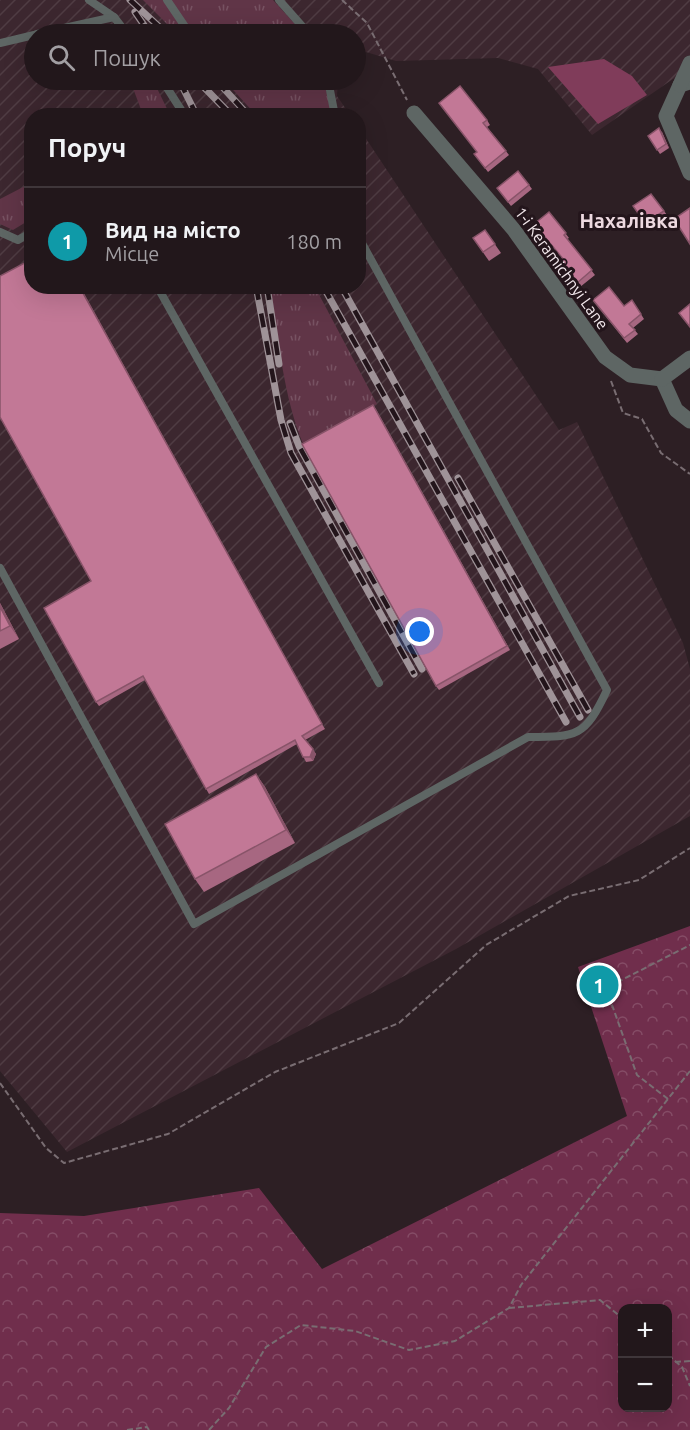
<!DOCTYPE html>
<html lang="uk">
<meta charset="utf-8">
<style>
:root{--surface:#22171b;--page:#2e2428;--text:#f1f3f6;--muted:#a29fa3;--line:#3f363a;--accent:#7c3aed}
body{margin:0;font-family:Ubuntu,sans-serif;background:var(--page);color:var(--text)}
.controls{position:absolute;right:18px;bottom:18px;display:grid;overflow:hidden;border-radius:12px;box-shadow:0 6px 24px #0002}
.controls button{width:54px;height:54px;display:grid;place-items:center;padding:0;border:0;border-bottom:2px solid var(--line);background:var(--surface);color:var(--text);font:30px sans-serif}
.you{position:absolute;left:420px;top:632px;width:21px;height:21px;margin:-15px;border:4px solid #fff;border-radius:50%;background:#1a73e8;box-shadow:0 0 0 9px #1a73e833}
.badge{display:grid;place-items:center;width:39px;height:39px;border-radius:50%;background:var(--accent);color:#fff;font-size:20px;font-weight:700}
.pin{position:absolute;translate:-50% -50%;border:3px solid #fff;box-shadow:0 2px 6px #0006}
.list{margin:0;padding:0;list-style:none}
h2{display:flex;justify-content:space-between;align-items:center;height:78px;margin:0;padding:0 24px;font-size:26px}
h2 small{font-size:20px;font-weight:400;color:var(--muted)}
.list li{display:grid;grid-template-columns:39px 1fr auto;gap:18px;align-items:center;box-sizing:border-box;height:108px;padding:0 24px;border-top:2px solid var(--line)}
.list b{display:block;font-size:22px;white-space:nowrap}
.list p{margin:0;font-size:20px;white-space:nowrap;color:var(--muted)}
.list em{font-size:20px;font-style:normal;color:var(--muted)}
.icon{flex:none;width:33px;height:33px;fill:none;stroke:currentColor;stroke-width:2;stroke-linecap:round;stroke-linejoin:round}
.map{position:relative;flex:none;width:690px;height:1430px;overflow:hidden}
.search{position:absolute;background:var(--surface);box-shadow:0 6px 24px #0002;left:24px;top:24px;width:342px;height:66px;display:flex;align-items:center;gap:15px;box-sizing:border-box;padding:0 21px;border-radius:33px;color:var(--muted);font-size:22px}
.panel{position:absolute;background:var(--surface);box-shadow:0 6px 24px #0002;left:24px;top:108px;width:342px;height:186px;border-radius:24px}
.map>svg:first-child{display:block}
.industrial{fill:url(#industrial-furrows)}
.grass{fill:url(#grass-tufts)}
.forest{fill:url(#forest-crowns);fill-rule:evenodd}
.water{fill:#803c5a}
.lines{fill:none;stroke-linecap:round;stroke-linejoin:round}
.path{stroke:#796d72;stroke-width:2;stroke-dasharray:6 3;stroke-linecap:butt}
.service{stroke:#5e6664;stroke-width:8}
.minor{stroke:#5e6664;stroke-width:15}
.rail-casing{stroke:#9f9398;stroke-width:7}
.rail{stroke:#23151b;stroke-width:4.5;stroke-dasharray:14;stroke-linecap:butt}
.wall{fill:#a76781}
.shaded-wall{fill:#885469}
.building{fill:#c27896;stroke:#885469;stroke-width:1.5}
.labels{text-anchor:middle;stroke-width:6;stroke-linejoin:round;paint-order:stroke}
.street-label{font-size:16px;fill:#f3e9ed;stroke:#23151b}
.quarter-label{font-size:20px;font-weight:bold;fill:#edd9e0;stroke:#23151b}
</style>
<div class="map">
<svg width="690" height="1430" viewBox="0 0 690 1430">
<defs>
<pattern id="industrial-furrows" width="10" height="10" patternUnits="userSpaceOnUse" patternTransform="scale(1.5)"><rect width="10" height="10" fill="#3c272f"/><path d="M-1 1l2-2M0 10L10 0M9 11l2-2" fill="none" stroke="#4f3c43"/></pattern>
<pattern id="grass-tufts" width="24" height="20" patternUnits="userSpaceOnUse" patternTransform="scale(1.5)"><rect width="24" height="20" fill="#603547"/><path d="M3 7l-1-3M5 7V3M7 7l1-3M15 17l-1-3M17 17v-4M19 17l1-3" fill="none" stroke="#775262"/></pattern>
<pattern id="forest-crowns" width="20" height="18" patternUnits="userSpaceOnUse" patternTransform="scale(1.5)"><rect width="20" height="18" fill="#702e4c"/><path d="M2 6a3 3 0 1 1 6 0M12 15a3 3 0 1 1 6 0" fill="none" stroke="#854c66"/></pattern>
</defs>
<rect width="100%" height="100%" fill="#2d1f24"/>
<!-- industrial -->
<path class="industrial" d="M0,0H690V74L673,79L592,135L538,69L498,58L396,61L356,49V34H34V80H338L337,96L350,115L32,116V286H358L359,128L559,430L577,422L683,643L690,669V816L456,949L67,1152L0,1071Z"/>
<!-- grass -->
<g class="grass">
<path d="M143,0H273L304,34H177Z"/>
<path d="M130,80H153L170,115H143Z"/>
<path d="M224,80H324L332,115H256Z"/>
<path d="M31,183V219L13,230L0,224V199Z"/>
<path d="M270,287H315L377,404L304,446C283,397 279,339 270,287Z"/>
</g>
<!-- forest -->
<path class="forest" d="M690,926V1430H0V1213L84,1216L259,1188L322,1269L627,1116L578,967ZM622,1308H668V1408H622Z"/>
<!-- water -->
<path class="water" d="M604,59L632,76L647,95L598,124L548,67Z"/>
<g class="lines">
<!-- path -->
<g class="path">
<path d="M342,0L367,23L407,100"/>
<path d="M611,381L623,413L642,419L661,453L690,474"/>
<path d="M0,1083L46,1148L64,1163L168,1134L275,1072L399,1023L486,945L569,896L639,880L690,848"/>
<path d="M668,1099L637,1075L606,988L690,945"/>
<path d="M509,1308L600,1300L622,1318"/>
<path d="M668,1355L682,1367L690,1386"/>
<path d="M675,1362L690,1361"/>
<path d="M127,1430L147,1427L149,1430"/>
<path d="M209,1430L229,1408L266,1347L301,1325L355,1331L409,1350L455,1341L509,1308L521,1285L690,1071"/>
</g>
<!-- service -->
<g class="service">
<path d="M89,0L114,17"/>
<path d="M167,0L190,34"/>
<path d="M279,0L309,34"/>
<path d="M37,34L114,17L127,34"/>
<path d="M0,43L34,35"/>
<path d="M162,80L185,116"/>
<path d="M328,80L335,116"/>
<path d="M0,232L18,240L32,232"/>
<path d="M157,286L379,683"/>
<path d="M0,568L194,924L528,737C577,737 585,737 607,690L358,236"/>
</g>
<!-- minor -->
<g class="minor">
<path d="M690,82L680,85L666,116L690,173"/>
<path d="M680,85L690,63"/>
<path d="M414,113L514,230L605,357L630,375L662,379L676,410L690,421"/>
<path d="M662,379L690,358"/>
</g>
<defs>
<g id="rail">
<path d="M130,0L167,34"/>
<path d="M135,12L150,34"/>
<path d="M179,80L197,116"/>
<path d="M197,80L232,116"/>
<path d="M216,80L249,116"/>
<path d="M256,286L281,420L291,453L414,674"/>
<path d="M267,286L279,364"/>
<path d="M323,286L566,722"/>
<path d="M341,286L580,717"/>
<path d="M290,423L299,446L422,669"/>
<path d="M458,478L588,710"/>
</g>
</defs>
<!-- rail casing -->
<use href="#rail" class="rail-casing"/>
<!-- rail -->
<use href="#rail" class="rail"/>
</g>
<!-- wall -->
<g class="wall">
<path d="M439,103L487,120L490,125L487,127L509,155L488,172L474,154L477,152Z"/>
<path d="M662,132L669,148L660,154L648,136Z"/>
<path d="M529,185L532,189L511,206L497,188Z"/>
<path d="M651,194L667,215L648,227L633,206Z"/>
<path d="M549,212L569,238L567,239L595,275L580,287L561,262L564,260Z"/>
<path d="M485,230L501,253L489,261L473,238Z"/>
<path d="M32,259L325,729L305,740L316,754L313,761L306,762L297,744L209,794L145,680L99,706L96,702L91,581Z"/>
<path d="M632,300L644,319L633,328L638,334L627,343L596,304L624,306Z"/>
<path d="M373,405L510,650L439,690L436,686Z"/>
<path d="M0,603L19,639L0,649Z"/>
<path d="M256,774L265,787L295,843L204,892L195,879Z"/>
</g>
<!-- shaded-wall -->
<g class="shaded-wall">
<path d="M659,128L662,132L669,148L666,144Z"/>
<path d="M79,286H80L325,729L322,724Z"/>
<path d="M373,405L376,409L510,650L507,646Z"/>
<path d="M0,603L19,639L10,626L0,607Z"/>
<path d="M313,749L316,754L313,761L310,757Z"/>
<path d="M256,774L265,787L295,843L286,830Z"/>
</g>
<!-- building -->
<g class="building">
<path d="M460,86L487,120L483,123L506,151L485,168L474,154L477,152L439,103Z"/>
<path d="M659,128L666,144L657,150L648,136Z"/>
<path d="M518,171L529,185L508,202L497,188Z"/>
<path d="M651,194L664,211L645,223L633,206Z"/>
<path d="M690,208V244L674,219Z"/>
<path d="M549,212L566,233L564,235L592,270L577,283L561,262L564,260L534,224Z"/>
<path d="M485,230L495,244L483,252L473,238Z"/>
<path d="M32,259V286H79L322,724L302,736L313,749L310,757H303L295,740L206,789L143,676L96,702L44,608L91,581L0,417V276Z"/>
<path d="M609,287L624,306L632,300L641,314L629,324L635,330L624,338L593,300Z"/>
<path d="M690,304V327L679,313Z"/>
<path d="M373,405L507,646L436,686L302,444Z"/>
<path d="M0,607L10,626L0,631Z"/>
<path d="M256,774L286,830L195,879L165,824Z"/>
</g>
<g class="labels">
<!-- street labels -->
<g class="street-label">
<text transform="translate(562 268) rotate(54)" y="6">1-i Keramichnyi Lane</text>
</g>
<!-- quarter labels -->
<g class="quarter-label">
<text x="629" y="228">Нахалівка</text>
</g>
</g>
</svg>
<div class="controls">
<button>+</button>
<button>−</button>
</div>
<div class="you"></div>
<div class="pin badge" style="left:599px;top:985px;background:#0f9aa8">1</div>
<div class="search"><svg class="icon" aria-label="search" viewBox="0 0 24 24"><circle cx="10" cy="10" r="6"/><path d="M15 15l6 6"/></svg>Пошук</div>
<section class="panel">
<h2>Поруч<small></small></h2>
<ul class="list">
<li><span class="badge" style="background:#0f9aa8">1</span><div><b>Вид на місто</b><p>Місце</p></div><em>180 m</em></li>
</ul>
</section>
</div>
